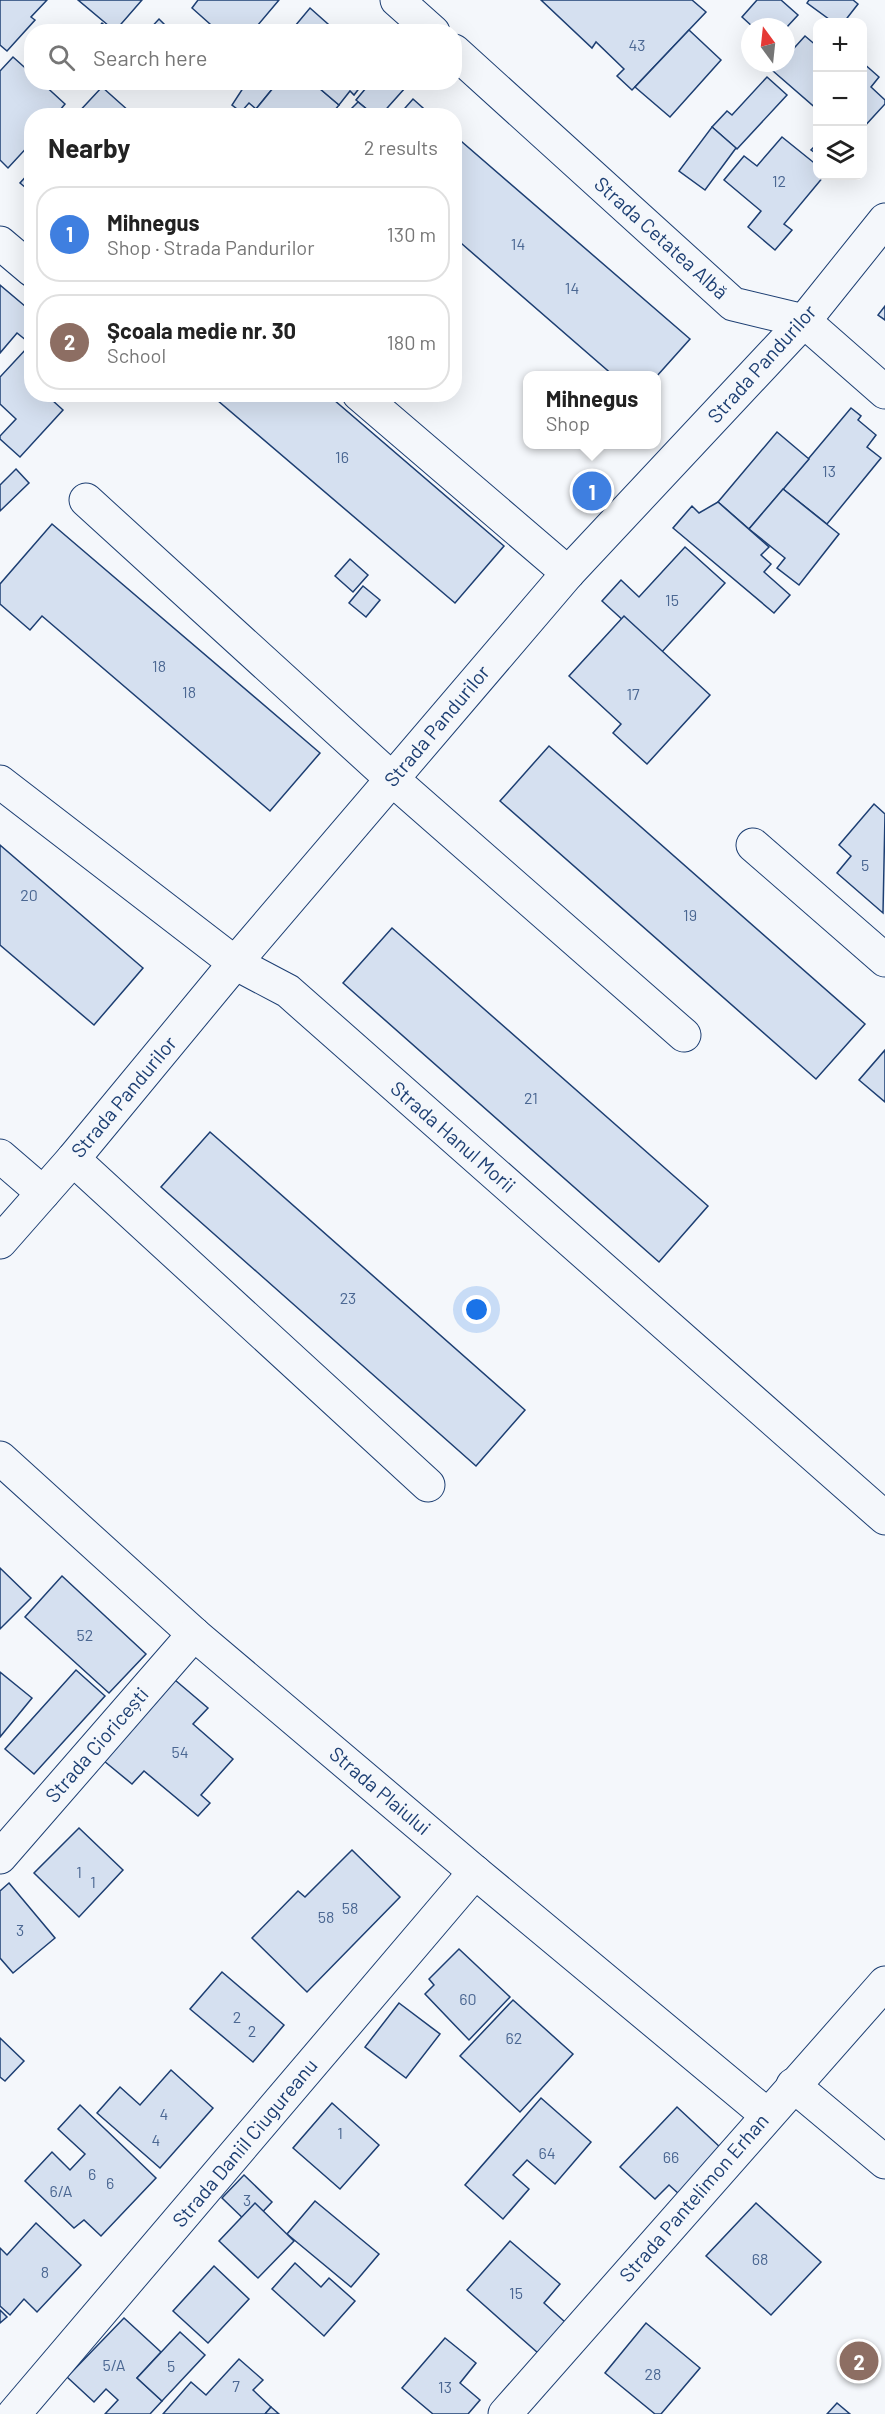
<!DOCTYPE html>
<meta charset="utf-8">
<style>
:root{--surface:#fff;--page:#f6f6f6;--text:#222;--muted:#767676;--line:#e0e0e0;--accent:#c62828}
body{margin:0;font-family:Barlow,sans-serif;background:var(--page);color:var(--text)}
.controls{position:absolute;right:18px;top:18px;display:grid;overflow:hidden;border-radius:12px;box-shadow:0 6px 24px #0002}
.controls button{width:54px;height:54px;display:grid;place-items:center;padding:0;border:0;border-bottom:2px solid var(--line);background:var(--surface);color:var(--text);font:30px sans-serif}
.compass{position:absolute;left:741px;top:18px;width:54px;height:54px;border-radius:50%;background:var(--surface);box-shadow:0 6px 24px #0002;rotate:345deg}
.you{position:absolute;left:477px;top:1310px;width:21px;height:21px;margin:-15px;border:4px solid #fff;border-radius:50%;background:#1a73e8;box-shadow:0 0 0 9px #1a73e833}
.badge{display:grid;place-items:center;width:39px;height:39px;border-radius:50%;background:var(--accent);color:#fff;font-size:20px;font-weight:700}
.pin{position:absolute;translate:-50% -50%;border:3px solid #fff;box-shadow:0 2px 6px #0006}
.popup{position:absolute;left:523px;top:371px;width:138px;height:78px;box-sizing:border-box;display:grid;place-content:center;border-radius:12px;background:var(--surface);filter:drop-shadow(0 2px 4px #0005);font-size:20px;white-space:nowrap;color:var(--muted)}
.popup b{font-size:22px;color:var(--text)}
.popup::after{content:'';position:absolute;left:50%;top:100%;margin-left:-12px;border:12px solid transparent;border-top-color:var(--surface)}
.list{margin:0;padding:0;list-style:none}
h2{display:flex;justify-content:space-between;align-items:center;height:78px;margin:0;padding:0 24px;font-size:26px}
h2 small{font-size:20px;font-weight:400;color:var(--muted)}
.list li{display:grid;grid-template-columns:39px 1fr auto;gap:18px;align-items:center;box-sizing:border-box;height:96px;margin:0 12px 12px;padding:0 12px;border:2px solid var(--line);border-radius:24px}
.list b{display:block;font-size:22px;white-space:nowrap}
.list p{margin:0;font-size:20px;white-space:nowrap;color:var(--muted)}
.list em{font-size:20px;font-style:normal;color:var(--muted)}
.icon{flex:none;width:33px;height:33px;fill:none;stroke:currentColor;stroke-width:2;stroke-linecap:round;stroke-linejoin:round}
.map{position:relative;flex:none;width:885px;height:2414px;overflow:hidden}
.search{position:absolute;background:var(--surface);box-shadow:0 6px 24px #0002;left:24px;top:24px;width:438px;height:66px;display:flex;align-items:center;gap:15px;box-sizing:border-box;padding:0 21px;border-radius:24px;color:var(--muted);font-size:22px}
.panel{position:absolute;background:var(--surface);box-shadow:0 6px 24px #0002;left:24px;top:108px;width:438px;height:294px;border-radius:24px}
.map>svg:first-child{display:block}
.building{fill:#d5e0f0;stroke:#1d3f73;stroke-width:1.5}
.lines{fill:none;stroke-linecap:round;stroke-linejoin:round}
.minor-casing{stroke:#1d3f73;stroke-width:35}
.minor{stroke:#f4f7fb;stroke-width:33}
.labels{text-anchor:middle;stroke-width:4.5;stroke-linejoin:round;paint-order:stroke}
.number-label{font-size:16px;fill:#4b6792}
.street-label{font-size:20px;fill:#1d3f73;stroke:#f4f7fb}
</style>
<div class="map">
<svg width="885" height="2414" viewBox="0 0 885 2414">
<rect width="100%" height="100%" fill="#f4f7fb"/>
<!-- building -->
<g class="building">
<path d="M0,0H47L31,17L35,20L7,51L0,45Z"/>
<path d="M78,0H142L115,31Z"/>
<path d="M198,0H279L252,32H219L192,8Z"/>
<path d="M541,0H692L706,12L632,90L617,76L624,69L596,42L592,48Z"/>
<path d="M757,0H781L798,15L786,28L753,27L742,17Z"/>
<path d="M809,0H853L858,4L844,22H833L807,3Z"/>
<path d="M310,8L337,32H290Z"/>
<path d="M159,19L172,32H147Z"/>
<path d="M102,23L112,32H95Z"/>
<path d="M689,30L721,60L670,117L635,87Z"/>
<path d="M805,36L818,47V110L773,71L780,63H786V57Z"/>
<path d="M13,57L32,74V82H41L65,104L55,116H32V142L8,168L0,160V71Z"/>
<path d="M862,62L879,77L871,87L885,100V104L862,129Z"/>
<path d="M767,77L787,95L737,149L712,127L727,111L732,115Z"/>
<path d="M247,82H278L256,109L249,103L241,112L232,105Z"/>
<path d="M278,82H312L339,105L330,116H264L256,109Z"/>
<path d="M312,82H364L354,95L350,91L339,105Z"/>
<path d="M371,82H398L405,88L380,116H375L356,100Z"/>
<path d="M102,87L130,112L127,116H75Z"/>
<path d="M413,99L432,116H398Z"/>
<path d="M358,102L375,116H344Z"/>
<path d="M712,127L736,148L705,190L679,171Z"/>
<path d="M454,135L690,339L656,377V376H614L454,237Z"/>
<path d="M782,137L818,166V176H824L784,224L792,230L775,250L748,227L761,211L724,180L744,156L757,166Z"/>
<path d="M818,143V155L811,150Z"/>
<path d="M32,170V193L20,183Z"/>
<path d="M0,285L32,312V345L17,333L0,353Z"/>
<path d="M885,306V320L878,315Z"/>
<path d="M27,348L32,352V394H57L52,400L63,410L20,457L0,439V436L16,419L0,404V377Z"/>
<path d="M210,394H327L504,546L455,603Z"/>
<path d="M851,408L861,416L858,420L876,435L867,447L881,458L827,524L783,489Z"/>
<path d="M777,432L809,459L749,529L718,502Z"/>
<path d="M16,469L29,483L0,511V485Z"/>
<path d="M783,489L839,534L799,585L777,568L785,558L749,529Z"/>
<path d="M718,502L769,547L761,555L771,564L764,572L790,595L774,613L673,528L692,506L699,513Z"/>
<path d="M52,524L320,753L270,811L42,616L30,630L0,604V584Z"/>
<path d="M685,547L725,583L660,654L602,601L621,580L639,597Z"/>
<path d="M350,559L368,575L353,592L335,576Z"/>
<path d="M363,586L380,600L366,617L349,603Z"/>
<path d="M624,616L710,695L647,764L613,733L621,724L569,676Z"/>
<path d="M549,746L865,1024L816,1079L500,801Z"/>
<path d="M874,804L885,814L883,913L837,873L851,856L839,845Z"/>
<path d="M0,845L143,968L94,1025L0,945Z"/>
<path d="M392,928L708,1206L659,1262L343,983Z"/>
<path d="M885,1050V1102L859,1080Z"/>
<path d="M210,1132L525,1410L476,1466L161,1187Z"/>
<path d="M0,1568L31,1598L0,1629Z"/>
<path d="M62,1576L146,1654L109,1693L25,1617Z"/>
<path d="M76,1670L105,1696L34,1774L5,1749Z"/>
<path d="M0,1672L32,1698L0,1737Z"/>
<path d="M175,1680L208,1708L193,1724L233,1759L201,1795L210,1803L198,1816L144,1771L132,1784L104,1761Z"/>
<path d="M79,1828L123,1870L79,1917L34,1873Z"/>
<path d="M352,1850L400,1897L307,1992L252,1938L298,1891L305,1897Z"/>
<path d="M9,1883L55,1938L13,1973L0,1958V1891Z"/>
<path d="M459,1949L510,1997L469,2040L425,1994L434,1985L429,1979Z"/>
<path d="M222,1972L284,2025L253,2062L190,2009Z"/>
<path d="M513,2000L573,2054L520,2112L460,2056Z"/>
<path d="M399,2003L440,2034L406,2078L365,2047Z"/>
<path d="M0,2038L24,2061L5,2081L0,2077Z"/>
<path d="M171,2070L213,2108L160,2168L97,2113L120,2087L140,2105Z"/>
<path d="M541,2098L591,2142L555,2184L527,2160L513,2175L529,2189L503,2219L465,2185Z"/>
<path d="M332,2103L379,2145L340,2189L293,2148Z"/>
<path d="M80,2105L156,2178L101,2236L84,2220L74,2228L25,2181L52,2152L70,2170L85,2154L58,2129Z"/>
<path d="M677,2107L721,2148L679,2194L669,2185L655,2199L620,2167Z"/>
<path d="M244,2175L272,2202L250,2225L222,2198Z"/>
<path d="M315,2201L379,2254L351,2287L287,2234Z"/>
<path d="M255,2203L294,2241L258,2278L219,2241Z"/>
<path d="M756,2203L821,2262L771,2315L706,2256Z"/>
<path d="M36,2223L81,2265L37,2312L24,2299L10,2315L0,2306V2248L7,2255Z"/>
<path d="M510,2241L560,2284L544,2303L565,2322L538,2353L467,2290Z"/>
<path d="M295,2263L321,2287L329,2278L355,2301L324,2336L272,2289Z"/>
<path d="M214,2266L249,2299L208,2343L173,2311Z"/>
<path d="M0,2310L7,2317L0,2323Z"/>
<path d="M124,2318L161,2352L137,2378L162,2401L150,2414H105L118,2400L106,2389L94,2402L67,2377Z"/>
<path d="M646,2323L700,2368L661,2414H655L605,2373Z"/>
<path d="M180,2332L205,2355L162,2401L137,2378Z"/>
<path d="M445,2338L476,2363L460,2383L480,2400L468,2414H433L402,2388Z"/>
<path d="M239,2359L263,2380L253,2390L271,2407L265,2414H163L191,2382L206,2395Z"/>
<path d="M837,2403L850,2414H827Z"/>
<path d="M271,2407L279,2414H265Z"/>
</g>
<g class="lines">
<defs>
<g id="minor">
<path d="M397,0L433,32"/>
<path d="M454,51L733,304L804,321L885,392"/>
<path d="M0,243L32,270"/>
<path d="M359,394L568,573"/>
<path d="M86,500L392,779L684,1035"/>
<path d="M0,782L235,963L288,991L885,1518"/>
<path d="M753,845L885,960"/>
<path d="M0,1156L43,1193"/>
<path d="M73,1159L428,1485"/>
<path d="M0,1242L73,1159L235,963L568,573L804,321L885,220"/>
<path d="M0,1458L194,1634L475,1872L767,2115"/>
<path d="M0,1857L194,1634"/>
<path d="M793,2085L885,2162"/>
<path d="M14,2414L475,1872"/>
<path d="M505,2414L885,1983"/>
</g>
</defs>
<!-- minor casing -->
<use href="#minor" class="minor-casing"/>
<!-- minor -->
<use href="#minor" class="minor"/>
</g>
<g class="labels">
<!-- number labels -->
<g class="number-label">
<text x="637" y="51">43</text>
<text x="779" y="187">12</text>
<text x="518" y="250">14</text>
<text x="572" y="294">14</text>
<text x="342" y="463">16</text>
<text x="829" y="477">13</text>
<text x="672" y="606">15</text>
<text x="159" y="672">18</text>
<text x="189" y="698">18</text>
<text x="633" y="700">17</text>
<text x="865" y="871">5</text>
<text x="29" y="901">20</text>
<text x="690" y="921">19</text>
<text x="531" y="1104">21</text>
<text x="348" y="1304">23</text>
<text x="85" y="1641">52</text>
<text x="180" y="1758">54</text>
<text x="79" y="1878">1</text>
<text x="93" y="1888">1</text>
<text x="350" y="1914">58</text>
<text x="326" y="1923">58</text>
<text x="20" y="1936">3</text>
<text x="468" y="2005">60</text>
<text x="237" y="2023">2</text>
<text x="252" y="2037">2</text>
<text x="514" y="2044">62</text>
<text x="164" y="2120">4</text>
<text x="340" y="2139">1</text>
<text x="156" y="2146">4</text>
<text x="547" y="2159">64</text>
<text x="671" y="2163">66</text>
<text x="92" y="2180">6</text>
<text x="110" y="2189">6</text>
<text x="61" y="2197">6/A</text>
<text x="247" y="2206">3</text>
<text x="760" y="2265">68</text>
<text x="45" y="2278">8</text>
<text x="516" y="2299">15</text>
<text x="114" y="2371">5/A</text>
<text x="171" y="2372">5</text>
<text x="653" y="2380">28</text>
<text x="236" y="2392">7</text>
<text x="445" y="2393">13</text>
</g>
<!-- street labels -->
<g class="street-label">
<text transform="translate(661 238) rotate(42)" y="7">Strada Cetatea Albă</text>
<text transform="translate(762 364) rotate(-48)" y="7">Strada Pandurilor</text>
<text transform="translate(437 726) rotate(-50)" y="7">Strada Pandurilor</text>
<text transform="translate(124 1097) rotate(-50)" y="7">Strada Pandurilor</text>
<text transform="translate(453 1137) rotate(41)" y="7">Strada Hanul Morii</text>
<text transform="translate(97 1745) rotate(-49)" y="7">Strada Cioricești</text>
<text transform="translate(380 1791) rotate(40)" y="7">Strada Plaiului</text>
<text transform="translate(245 2143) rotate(-50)" y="7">Strada Daniil Ciugureanu</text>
<text transform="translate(694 2198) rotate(-49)" y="7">Strada Pantelimon Erhan</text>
</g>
</g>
</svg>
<div class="controls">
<button>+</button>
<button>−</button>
<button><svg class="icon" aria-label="layers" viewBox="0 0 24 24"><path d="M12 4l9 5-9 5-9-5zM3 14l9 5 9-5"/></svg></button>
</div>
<svg class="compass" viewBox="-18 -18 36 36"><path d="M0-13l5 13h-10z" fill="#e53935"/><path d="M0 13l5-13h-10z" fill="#767676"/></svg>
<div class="you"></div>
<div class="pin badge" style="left:592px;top:491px;background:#3f7fe0">1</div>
<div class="popup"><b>Mihnegus</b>Shop</div>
<div class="pin badge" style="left:859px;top:2361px;background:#8d6e63">2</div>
<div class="search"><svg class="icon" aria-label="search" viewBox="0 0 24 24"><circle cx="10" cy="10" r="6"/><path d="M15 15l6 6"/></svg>Search here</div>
<section class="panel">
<h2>Nearby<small>2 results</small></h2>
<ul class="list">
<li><span class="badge" style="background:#3f7fe0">1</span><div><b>Mihnegus</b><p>Shop · Strada Pandurilor</p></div><em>130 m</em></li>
<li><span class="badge" style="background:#8d6e63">2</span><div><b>Şcoala medie nr. 30</b><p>School</p></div><em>180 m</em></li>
</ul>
</section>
</div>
